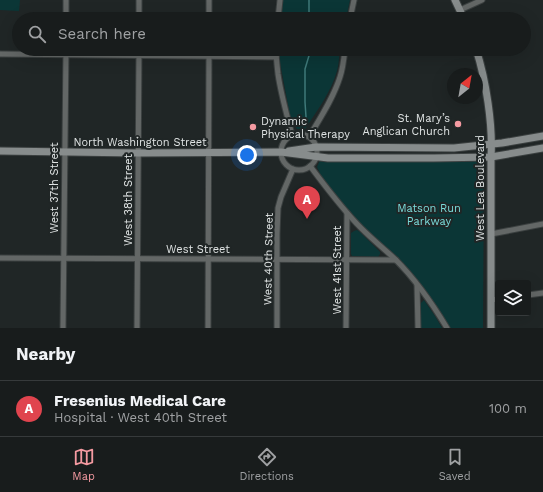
<!DOCTYPE html>
<meta charset="utf-8">
<style>
:root{--surface:#181c1c;--page:#252929;--text:#f1f3f6;--muted:#9fa1a3;--line:#363a3b;--accent:#f49aa1}
body{margin:0;font-family:"Work Sans",sans-serif;background:var(--page);color:var(--text)}
.controls{position:absolute;right:12px;bottom:12px;display:grid;overflow:hidden;border-radius:4px;box-shadow:0 4px 16px #0002}
.controls button{width:36px;height:36px;display:grid;place-items:center;padding:0;border:0;border-bottom:1px solid var(--line);background:var(--surface);color:var(--text);font:20px sans-serif}
.compass{position:absolute;left:447px;top:68px;width:36px;height:36px;border-radius:50%;background:var(--surface);box-shadow:0 4px 16px #0002;rotate:31deg}
.you{position:absolute;left:247px;top:155px;width:14px;height:14px;margin:-10px;border:3px solid #fff;border-radius:50%;background:#1a73e8;box-shadow:0 0 0 6px #1a73e833}
.badge{display:grid;place-items:center;width:26px;height:26px;border-radius:50%;background:var(--accent);color:#fff;font-size:13px;font-weight:700}
.pin{position:absolute;translate:-50% -33px;filter:drop-shadow(0 1px 2px #0008)}
.pin::after{content:'';position:absolute;top:21px;width:14px;height:12px;background:inherit;clip-path:polygon(0 0,100% 0,50% 100%)}
.list{margin:0;padding:0;list-style:none}
h2{display:flex;justify-content:space-between;align-items:center;height:52px;margin:0;padding:0 16px;font-size:17px}
h2 small{font-size:13px;font-weight:400;color:var(--muted)}
.list li{display:grid;grid-template-columns:26px 1fr auto;gap:12px;align-items:center;box-sizing:border-box;height:56px;padding:0 16px;border-top:1px solid var(--line)}
.list b{display:block;font-size:15px;white-space:nowrap}
.list p{margin:0;font-size:13px;white-space:nowrap;color:var(--muted)}
.list em{font-size:13px;font-style:normal;color:var(--muted)}
.icon{flex:none;width:22px;height:22px;fill:none;stroke:currentColor;stroke-width:2;stroke-linecap:round;stroke-linejoin:round}
.map{position:relative;flex:none;width:543px;height:328px;overflow:hidden}
.search{position:absolute;background:var(--surface);box-shadow:0 4px 16px #0002;left:12px;right:12px;top:12px;height:44px;display:flex;align-items:center;gap:10px;box-sizing:border-box;padding:0 14px;border-radius:22px;color:var(--muted);font-size:15px}
.sheet{height:108px;background:var(--surface)}
nav{display:flex;justify-content:space-around;align-items:center;box-sizing:border-box;height:56px;border-top:1px solid var(--line);background:var(--surface);font-size:11px;color:var(--muted)}
nav a{display:grid;justify-items:center;gap:2px}
nav .on{color:var(--accent)}
.map>svg:first-child{display:block}
.green{fill:#0b3636}
.lines{fill:none;stroke-linecap:round;stroke-linejoin:round}
.stream{stroke:#3f7a7a;stroke-width:1.5}
.street-casing{stroke:#3b4040;stroke-width:7}
.secondary-casing{stroke:#3b4040;stroke-width:9}
.street{stroke:#636766;stroke-width:5}
.secondary{stroke:#878c8c;stroke-width:7}
.poi-dot{fill:#f49aa1;stroke:#202626;stroke-width:1.5}
.labels{text-anchor:middle;stroke-width:4;stroke-linejoin:round;paint-order:stroke}
.poi-label{font-size:11px;fill:#dfe3e3;stroke:#202626;text-anchor:end}
.street-label{font-size:11px;fill:#dfe3e3;stroke:#202626}
.park-label{font-size:11px;fill:#7adbda;stroke:#202626}
</style>
<div class="map">
<svg width="543" height="328" viewBox="0 0 543 328">
<rect width="100%" height="100%" fill="#202626"/>
<!-- green -->
<g class="green">
<path d="M0,0H20L19,11L0,10Z"/>
<path d="M280,0H350L346,19H279Z"/>
<path d="M279,49H340C339,56 339,64 337,71C331,92 317,111 305,129H297L291,121L279,57Z"/>
<path d="M320,160H484L483,328H450C427,290 395,259 364,227C348,210 326,189 317,167Z"/>
<path d="M357,230L360,232L380,252V254L378,257L352,256L351,254V233L354,231Z"/>
<path d="M424,300L435,316L442,328H420L419,305Z"/>
</g>
<g class="lines">
<!-- stream -->
<g class="stream">
<path d="M309,0V19"/>
<path d="M306,117L305,102V69L311,49"/>
</g>
<defs>
<g id="street">
<path d="M460,10L482,0"/>
<path d="M66,19V0"/>
<path d="M139,19V0"/>
<path d="M209,19V0"/>
<path d="M278,19L280,0"/>
<path d="M350,19L354,0"/>
<path d="M276,49C276,57 277,65 278,74C281,95 287,115 292,135"/>
<path d="M0,54L276,57"/>
<circle cx="299" cy="152" r="18"/>
<path d="M309,137C320,118 333,99 340,77C343,68 344,58 345,49"/>
<path d="M310,166C326,187 342,209 361,228C372,239 384,249 395,259C415,279 432,303 447,328"/>
<path d="M491,234L543,224"/>
<path d="M0,258L396,260"/>
<path d="M417,285L418,328"/>
<path d="M528,295L543,293"/>
<path d="M491,300L498,299"/>
<path d="M63,328L66,49"/>
<path d="M137,328L139,49"/>
<path d="M208,328L209,49"/>
<path d="M277,328V234L278,208L281,197L293,169"/>
<path d="M346,328L347,213"/>
</g>
<g id="secondary">
<path d="M455,0L464,19"/>
<path d="M476,49C486,80 493,125 491,157V328"/>
<path d="M0,151L138,153L281,152L328,158H434L491,157L543,148"/>
<path d="M289,151L316,147L454,148L502,143L543,136"/>
</g>
</defs>
<!-- street casing -->
<use href="#street" class="street-casing"/>
<!-- secondary casing -->
<use href="#secondary" class="secondary-casing"/>
<!-- street -->
<use href="#street" class="street"/>
<!-- secondary -->
<use href="#secondary" class="secondary"/>
</g>
<!-- markers -->
<g class="poi-dot">
<circle cx="458" cy="124" r="4"/>
<circle cx="253" cy="127" r="4"/>
</g>
<g class="labels">
<!-- poi labels -->
<g class="poi-label">
<text x="450" y="122">St. Mary’s<tspan x="450" dy="13">Anglican Church</tspan></text>
<text x="261" y="125" text-anchor="start">Dynamic<tspan x="261" dy="13">Physical Therapy</tspan></text>
</g>
<!-- street labels -->
<g class="street-label">
<text x="140" y="146">North Washington Street</text>
<text transform="translate(54 188) rotate(-90)" y="4">West 37th Street</text>
<text transform="translate(480 188) rotate(-90)" y="4">West Lea Boulevard</text>
<text transform="translate(128 200) rotate(-90)" y="4">West 38th Street</text>
<text x="198" y="253">West Street</text>
<text transform="translate(268 259) rotate(-89)" y="4">West 40th Street</text>
<text transform="translate(337 270) rotate(-90)" y="4">West 41st Street</text>
</g>
<!-- park labels -->
<g class="park-label">
<text x="429" y="212">Matson Run<tspan x="429" dy="13">Parkway</tspan></text>
</g>
</g>
</svg>
<div class="controls">
<button><svg class="icon" aria-label="layers" viewBox="0 0 24 24"><path d="M12 4l9 5-9 5-9-5zM3 14l9 5 9-5"/></svg></button>
</div>
<svg class="compass" viewBox="-18 -18 36 36"><path d="M0-13l5 13h-10z" fill="#e53935"/><path d="M0 13l5-13h-10z" fill="#9fa1a3"/></svg>
<div class="you"></div>
<div class="pin badge" style="left:307px;top:219px;background:#e0444e">A</div>
<div class="search"><svg class="icon" aria-label="search" viewBox="0 0 24 24"><circle cx="10" cy="10" r="6"/><path d="M15 15l6 6"/></svg>Search here</div>
</div>
<section class="sheet">
<h2>Nearby<small></small></h2>
<ul class="list">
<li><span class="badge" style="background:#e0444e">A</span><div><b>Fresenius Medical Care</b><p>Hospital · West 40th Street</p></div><em>100 m</em></li>
</ul>
</section>
<nav>
<a class="on"><svg class="icon" aria-label="map" viewBox="0 0 24 24"><path d="M3 6l6-2 6 2 6-2v14l-6 2-6-2-6 2zM9 4v14M15 6v14"/></svg>Map</a>
<a><svg class="icon" aria-label="directions" viewBox="0 0 24 24"><path d="M12 3l9 9-9 9-9-9zM9 14v-3h6M13 9l2 2-2 2"/></svg>Directions</a>
<a><svg class="icon" aria-label="saved" viewBox="0 0 24 24"><path d="M7 4h10v16l-5-4-5 4z"/></svg>Saved</a>
</nav>
